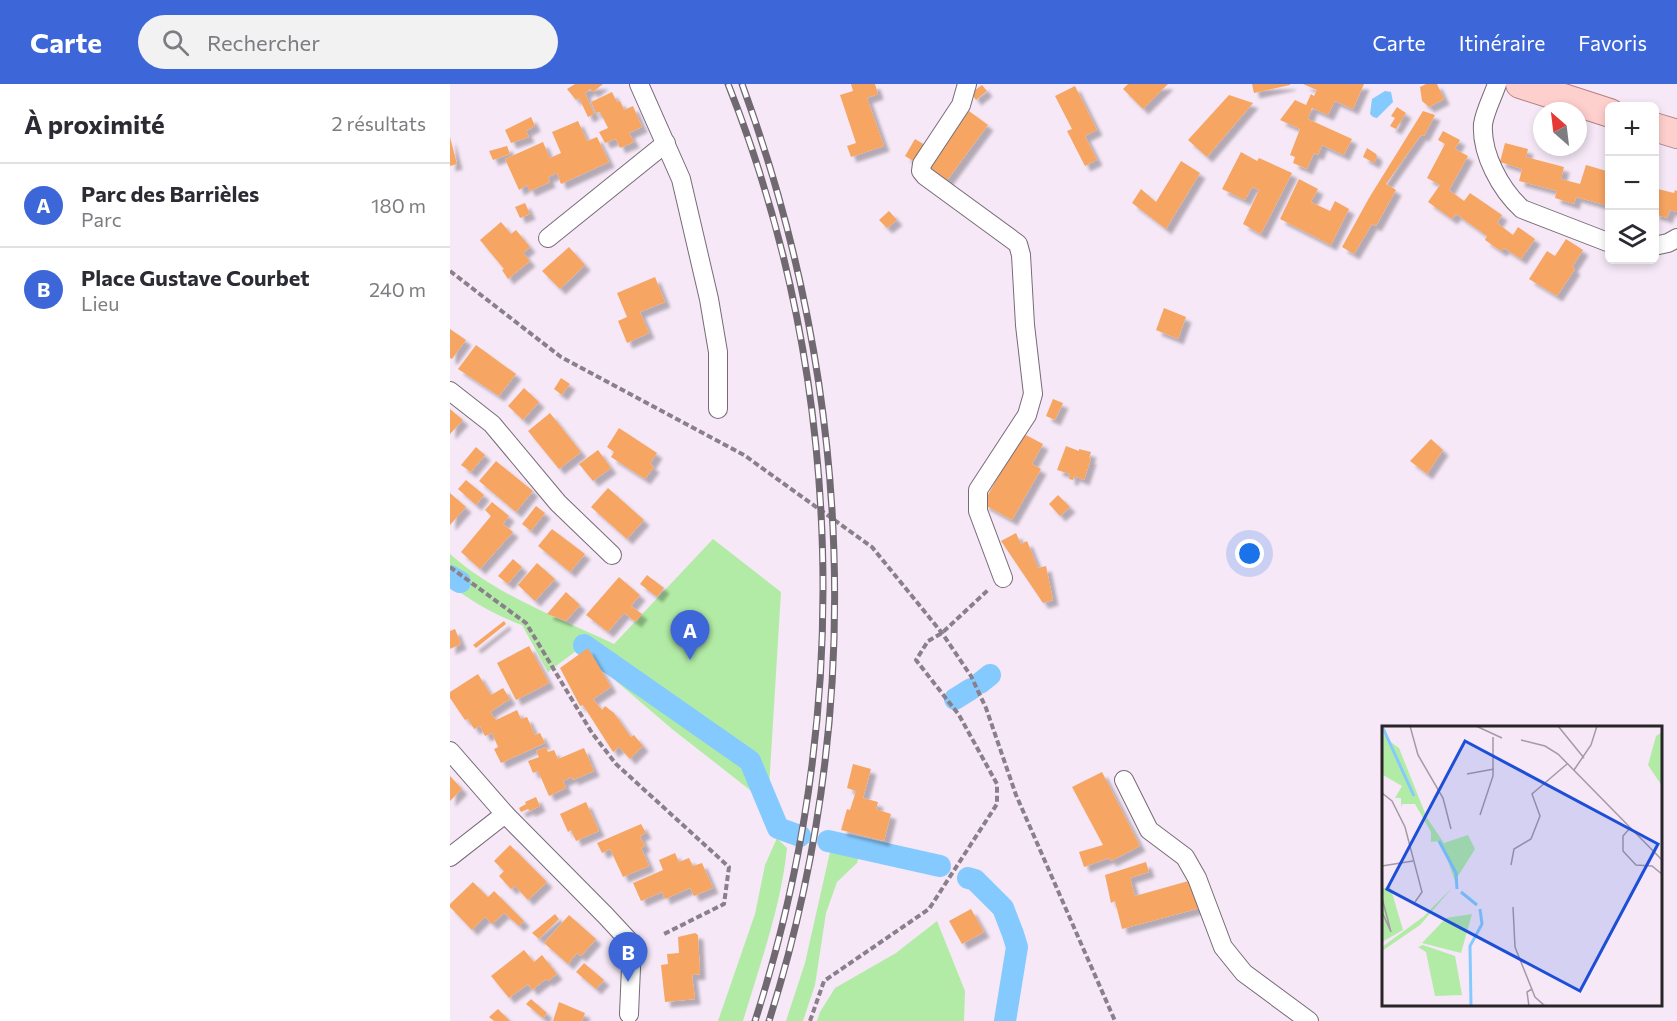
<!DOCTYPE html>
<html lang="fr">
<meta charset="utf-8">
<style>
:root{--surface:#fff;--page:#f2f2f3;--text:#2b2b33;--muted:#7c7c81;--line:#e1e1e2;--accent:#3d67d8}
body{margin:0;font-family:Commissioner,sans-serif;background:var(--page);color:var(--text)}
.controls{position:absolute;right:18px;top:18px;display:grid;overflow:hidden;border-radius:9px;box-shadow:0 3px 9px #0003}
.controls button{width:54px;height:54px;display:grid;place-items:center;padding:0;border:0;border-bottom:2px solid var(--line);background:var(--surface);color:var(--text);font:30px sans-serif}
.compass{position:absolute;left:1083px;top:18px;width:54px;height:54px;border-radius:50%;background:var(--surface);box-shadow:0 3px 9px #0003;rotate:332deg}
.you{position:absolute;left:800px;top:470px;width:21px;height:21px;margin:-15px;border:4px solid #fff;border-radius:50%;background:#1a73e8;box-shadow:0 0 0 9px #1a73e833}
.badge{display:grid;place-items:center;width:39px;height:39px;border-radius:50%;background:var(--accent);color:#fff;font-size:20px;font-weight:700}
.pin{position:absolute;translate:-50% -50px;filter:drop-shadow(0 2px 3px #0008)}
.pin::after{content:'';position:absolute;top:32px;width:21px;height:18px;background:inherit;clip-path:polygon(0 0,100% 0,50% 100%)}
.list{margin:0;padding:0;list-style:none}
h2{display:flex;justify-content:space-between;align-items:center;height:78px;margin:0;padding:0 24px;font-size:26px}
h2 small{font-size:20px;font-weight:400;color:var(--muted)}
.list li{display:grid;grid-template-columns:39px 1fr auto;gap:18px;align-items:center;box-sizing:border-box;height:84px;padding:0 24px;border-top:2px solid var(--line)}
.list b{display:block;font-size:22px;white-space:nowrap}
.list p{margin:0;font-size:20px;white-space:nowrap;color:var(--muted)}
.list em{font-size:20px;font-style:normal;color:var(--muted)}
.icon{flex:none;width:33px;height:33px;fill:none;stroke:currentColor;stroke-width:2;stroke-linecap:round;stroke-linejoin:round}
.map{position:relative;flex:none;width:1227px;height:937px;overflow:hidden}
header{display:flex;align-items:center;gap:36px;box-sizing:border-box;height:84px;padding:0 30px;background:var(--accent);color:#fff}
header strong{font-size:28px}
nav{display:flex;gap:33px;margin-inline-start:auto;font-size:21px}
.search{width:420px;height:54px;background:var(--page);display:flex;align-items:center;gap:15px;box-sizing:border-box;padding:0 21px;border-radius:33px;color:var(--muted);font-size:22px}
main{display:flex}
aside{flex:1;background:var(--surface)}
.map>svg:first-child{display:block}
.green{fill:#b2eba6}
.water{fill:#84cafe}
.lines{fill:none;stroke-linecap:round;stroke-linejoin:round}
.canal{stroke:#84cafe;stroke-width:22}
.building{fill:#f7a563;filter:url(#shadow)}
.street-casing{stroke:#776b78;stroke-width:20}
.primary-casing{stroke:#b37f7e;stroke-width:30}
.path{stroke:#89808a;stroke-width:4;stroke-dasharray:6 3;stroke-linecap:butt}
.street{stroke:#fff;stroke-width:18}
.primary{stroke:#fed0cd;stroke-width:28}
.rail-casing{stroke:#716972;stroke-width:7}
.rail{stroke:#fff;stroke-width:4.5;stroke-dasharray:14;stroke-linecap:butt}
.inset-river{fill:none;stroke:#84cafe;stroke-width:3}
.inset-road{fill:none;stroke:#a49aa5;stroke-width:1.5}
.view{fill:#1d4ed8;fill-opacity:0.15;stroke:#1d4ed8;stroke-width:3}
.inset-edge{fill:none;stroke:#292429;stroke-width:3}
</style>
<header>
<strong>Carte</strong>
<div class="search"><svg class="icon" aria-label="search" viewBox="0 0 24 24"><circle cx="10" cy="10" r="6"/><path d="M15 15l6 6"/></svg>Rechercher</div>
<nav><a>Carte</a><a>Itinéraire</a><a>Favoris</a></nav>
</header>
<main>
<aside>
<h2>À proximité<small>2 résultats</small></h2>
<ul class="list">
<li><span class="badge">A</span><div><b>Parc des Barrièles</b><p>Parc</p></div><em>180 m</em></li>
<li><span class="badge">B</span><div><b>Place Gustave Courbet</b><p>Lieu</p></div><em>240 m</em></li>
</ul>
</aside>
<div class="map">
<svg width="1227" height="937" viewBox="0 0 1227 937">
<defs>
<filter id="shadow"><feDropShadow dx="5.5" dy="5.5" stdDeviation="1.5" flood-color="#0004"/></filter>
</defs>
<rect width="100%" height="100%" fill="#f6e8f7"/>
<!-- green -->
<g class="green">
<path d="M263,455L331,508L318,720L222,645L166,597L142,555L98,588L72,541C47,532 22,518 0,501V470C46,511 109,534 164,560Z"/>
<path d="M327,754L337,764C331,823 310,880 293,937H268L305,830L315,781Z"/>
<path d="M380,768L409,771L407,779L387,798L376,829L365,901L353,937H336L355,879Z"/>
<path d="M487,837L515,907L514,937H367L370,928L385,904L446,869Z"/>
</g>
<!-- water -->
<path class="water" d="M935,7L941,8L943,18L927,34L923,33L920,30L922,15Z"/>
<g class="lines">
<!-- canal -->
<g class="canal">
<path d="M0,492L10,498"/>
<path d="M134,561L300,677L328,744L350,752"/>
<path d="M530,599L540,591"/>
<path d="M505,615L521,605"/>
<path d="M378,757L490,782"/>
<path d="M518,794L525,796L553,824L563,850L567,863L555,937"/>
</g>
</g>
<!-- building -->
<g class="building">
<path d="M125,0H153L143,8L140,5L135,9L144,30L138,33L129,14L126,16L117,5Z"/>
<path d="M401,0H425L428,10L417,14L434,62L401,73L397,62L406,59L390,11L403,7Z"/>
<path d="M678,0H718L693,25L673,5Z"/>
<path d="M802,0H840V1L804,9Z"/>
<path d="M853,0H914L903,25L885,17L878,31L862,24L858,35L902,55L894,71L872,61L868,71L864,69L857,85L843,79L845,73L840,71L850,45L830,36L845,16L856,21L861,10L864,12L867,6Z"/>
<path d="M976,0H987L994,15L979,23L972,17L970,3Z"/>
<path d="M532,1L537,7L526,16L521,9Z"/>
<path d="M625,2L647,46L635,52L647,76L635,82L617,47L622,45L605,12Z"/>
<path d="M162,8L167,18L170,17L174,26L183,22L192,43L179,49L184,58L170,64L166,55L155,59L149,48L158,44L150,28L146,29L141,18Z"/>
<path d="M779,11L803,19L757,73L738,56Z"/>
<path d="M947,23L956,29L946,45L940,42L945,34L941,32Z"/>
<path d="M519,27L538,41L495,99L478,85Z"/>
<path d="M973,27L985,31L974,52L971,51L936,100L946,106L926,142L922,140L904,170L892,163L919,114Z"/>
<path d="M81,33L85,42L76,47L79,53L61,59L55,46Z"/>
<path d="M128,37L137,57L147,53L159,78L111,100L107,89L98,93L100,98L80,107L77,101L69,106L55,75L93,58L100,74L111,69L102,48Z"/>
<path d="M993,47L1010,56L1005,65L1018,72L999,106L1014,117L1020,109L1052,131L1047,139L1063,151L1068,143L1085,155L1071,175L1054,164L1051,167L1035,156L1037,152L1006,130L1002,135L978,118L990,101L977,94L995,60L988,56Z"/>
<path d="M0,53L7,80L0,82Z"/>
<path d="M465,55L475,61L465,78L455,72Z"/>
<path d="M1055,59L1078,65L1076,73L1114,83L1111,95L1130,100L1136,81L1160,88V130L1157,129L1159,122L1126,113L1124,120L1105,114L1107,107L1069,97L1072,85L1050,78Z"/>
<path d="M57,62L60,70L43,76L39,67Z"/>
<path d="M917,64L926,70L927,73L924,79L913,73Z"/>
<path d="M791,68L807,77L809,74L842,89L811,150L793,140L809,106L802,103L795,116L772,105Z"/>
<path d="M731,77L750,89L716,145L682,119L691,105L706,118Z"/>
<path d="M849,95L868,105L861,118L880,127L885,117L899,125L881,161L830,135Z"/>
<path d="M1204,104L1224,109L1225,106L1227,107V128L1220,126L1217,134L1204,130Z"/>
<path d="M75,119L80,130L70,134L65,123Z"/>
<path d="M439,127L447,136L437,144L429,136Z"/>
<path d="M51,138L61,150L66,146L80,163L73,169L80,177L58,195L52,186L54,185L30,156Z"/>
<path d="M1116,155L1133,166L1122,183L1125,185L1107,212L1079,195L1097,167L1105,172Z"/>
<path d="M119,163L135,181L110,205L92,187Z"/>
<path d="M205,193L215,218L190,228L199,249L177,259L168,237L177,233L167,209Z"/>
<path d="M714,224L736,233L728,255L706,246Z"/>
<path d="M0,245L16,256L2,275L0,274Z"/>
<path d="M26,261L66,290L49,312L8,285Z"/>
<path d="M111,294L120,300L112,311L104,305Z"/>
<path d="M74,304L89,318L73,336L58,322Z"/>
<path d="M603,315L613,319L605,336L596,332Z"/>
<path d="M0,325L13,336L0,350Z"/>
<path d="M100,329L131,368L109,385L78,347Z"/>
<path d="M169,344L207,369L200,380L204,383L195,395L161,373L164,368L157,363Z"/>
<path d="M572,349L593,360L582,380L591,385L562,436L533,420Z"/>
<path d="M981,355L993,366L977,390L960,377Z"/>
<path d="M616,362L629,367V365L641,368L639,374L641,375L634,396L624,392L623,396L619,395L620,390L607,386Z"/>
<path d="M26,363L35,371L21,388L11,381Z"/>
<path d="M148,366L161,384L143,397L129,380Z"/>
<path d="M46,377L83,407L66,428L29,397Z"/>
<path d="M16,396L34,411L26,421L8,405Z"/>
<path d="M158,404L194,436L177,455L141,423Z"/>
<path d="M0,409L16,423L0,441Z"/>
<path d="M608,411L620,423L610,432L599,420Z"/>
<path d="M42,418L59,432L53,440L63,448L30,485L11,468L41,432L35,426Z"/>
<path d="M86,422L95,429L81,447L72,440Z"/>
<path d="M102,445L135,470L120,488L88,462Z"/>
<path d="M566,449L571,460L577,457L588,484L596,482L603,516L593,519L551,457Z"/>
<path d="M63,475L72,483L58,500L48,492Z"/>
<path d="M87,479L105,495L85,517L68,501Z"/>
<path d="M197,491L214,504L207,513L190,500Z"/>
<path d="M169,493L190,511L181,522L192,530L186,538L174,529L158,548L136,531Z"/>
<path d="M116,508L130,521L116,537L97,530Z"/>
<path d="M54,537L56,540L26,564L23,561Z"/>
<path d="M5,545L11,560L0,565V547Z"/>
<path d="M79,562L99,599L66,616L47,579Z"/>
<path d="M138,564L161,603L143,615L152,626L155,622L164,629L181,653L184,651L193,662L180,675L169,663L163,668L133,621L130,622L110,584Z"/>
<path d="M28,590L41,611L53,604L60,615L40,628L46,636L67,626L71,635L77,633L85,651L90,649L95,659L51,679L44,665L48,663L42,649L35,652L30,642L24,645L18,635L15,636L0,614V608Z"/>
<path d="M96,663L98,668L104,666L108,675L134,664L144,687L123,696L122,693L113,697L116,704L99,712L88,687L83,689L78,677L89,673L86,667Z"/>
<path d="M403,680L421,685L413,714L428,718L426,725L441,730L434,757L391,746L397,725L400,726L406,707L397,704Z"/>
<path d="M652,688L690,762L661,777L659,774L634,783L629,768L653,761L622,703Z"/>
<path d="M0,692L12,705L0,717Z"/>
<path d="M86,713L90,722L80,727L78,725L71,728L69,724L76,720L75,718Z"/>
<path d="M136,718L149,747L126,757L121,746L118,748L110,730Z"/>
<path d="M191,740L196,749L190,752L195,762L191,764L199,782L173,793L160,765L152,769L147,759Z"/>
<path d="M60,761L97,798L78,816L65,802L61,805L49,792L54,787L44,777Z"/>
<path d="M225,769L229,778L239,774L243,782L252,779L263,804L244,812L240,804L215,815L212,808L191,817L183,799L213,786L209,776Z"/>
<path d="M696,778L699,788L680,794L685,812L742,796L750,824L672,845L665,817L661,819L655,791Z"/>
<path d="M23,798L38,813L44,807L74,837L69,842L54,829L42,840L35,833L22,846L0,823V820Z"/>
<path d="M521,825L534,848L512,860L499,837Z"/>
<path d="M105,830L109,835L89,855L82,849Z"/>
<path d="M119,831L146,855L131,872L127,869L118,880L94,859Z"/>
<path d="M245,849L248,851L250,890L242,891L245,915L215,918L211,881L218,880L217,870L229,869L228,853Z"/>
<path d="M74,866L84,878L92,871L107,890L98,897L96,895L82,906L78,900L59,914L41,892Z"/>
<path d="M134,879L154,896L146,905L126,888Z"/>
<path d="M81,915L97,929L93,934L76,920Z"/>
<path d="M109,918L135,929L132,937H103Z"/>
<path d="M48,925L60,937H44L39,933Z"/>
</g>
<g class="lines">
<defs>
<g id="street">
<path d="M189,0L231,95L259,215L268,268V325"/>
<path d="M517,0L511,21L472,80L471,87L475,92L568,160L571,171L575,241L583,310L577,331L528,406V427L553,494"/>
<path d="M1047,0C1043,12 1035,27 1033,40C1031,70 1051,106 1072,125L1160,159"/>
<path d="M98,154L216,59"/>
<path d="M1204,162L1218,159L1227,154"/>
<path d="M0,307L42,340L108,419L162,471"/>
<path d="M0,667L55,730L156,832L182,860L179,930"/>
<path d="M674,696L699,746L735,773L747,794L773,863L794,889L859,937"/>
<path d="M0,773L55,730"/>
</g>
<g id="primary">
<path d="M1070,0L1160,29"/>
<path d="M1204,43L1227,50"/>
</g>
</defs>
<!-- street casing -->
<use href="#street" class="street-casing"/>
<!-- primary casing -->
<use href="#primary" class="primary-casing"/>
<!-- path -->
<g class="path">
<path d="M0,187L111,273L294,371L422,463L492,549L521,592L536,624L566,711L665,937"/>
<path d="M0,483L76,539L142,649L166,680L279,783L274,820L214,850"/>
<path d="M360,937L374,897L479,825L547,720V700L509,631L466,576L478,557L492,549L538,506"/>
</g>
<!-- street -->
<use href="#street" class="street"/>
<!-- primary -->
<use href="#primary" class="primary"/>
<defs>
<g id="rail">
<path d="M278,0C396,297 403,633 305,937"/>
<path d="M292,0C403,303 417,628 319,937"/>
</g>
</defs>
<!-- rail casing -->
<use href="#rail" class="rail-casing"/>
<!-- rail -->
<use href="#rail" class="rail"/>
</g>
<!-- overview -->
<g transform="translate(932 642)">
<rect width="280" height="280" fill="#f6e8f7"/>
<path d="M0,0L6,14L17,22L45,92L62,117L86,109L93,123L73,155L59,115L49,116V106L33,78H20L19,82V72H13L20,60L1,49ZM280,6V60L266,39L274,10ZM8,160L21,204L0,216V163ZM71,161L38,199L0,225V221L41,191ZM90,188L79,227L40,217L64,192ZM41,219L73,230L80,269L53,270L44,226L36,221Z" fill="#b2eba6"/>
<path class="inset-river" d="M0,0L32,70M57,115L74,147L75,163M79,166L95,179M89,280L88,220L100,198L98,183"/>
<path class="inset-road" d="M28,0L36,29L61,72L69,103M94,0L120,12M176,0L202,32M139,14L163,20L176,28L281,135M192,44L209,19L215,0M85,48L112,43M0,67L10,75L23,101L40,166L33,176M98,89L111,50V11M248,102L241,110V125L254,139L270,140L281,149M129,139L132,123L149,113L158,90L150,68L185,38M0,140L31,135M0,172L9,206L0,186M131,181L133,221L153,271L163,280M147,280L145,266L150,263"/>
<path class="view" d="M83,15L276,118L198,265L5,163Z"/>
<rect width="280" height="280" class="inset-edge"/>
</g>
</svg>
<div class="controls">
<button>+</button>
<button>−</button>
<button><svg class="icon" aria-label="layers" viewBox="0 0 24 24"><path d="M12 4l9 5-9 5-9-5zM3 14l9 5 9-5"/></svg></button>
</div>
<svg class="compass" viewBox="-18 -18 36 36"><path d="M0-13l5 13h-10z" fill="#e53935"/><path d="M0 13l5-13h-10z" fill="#7c7c81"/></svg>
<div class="you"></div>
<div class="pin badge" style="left:240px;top:576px">A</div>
<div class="pin badge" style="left:178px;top:898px">B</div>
</div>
</main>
